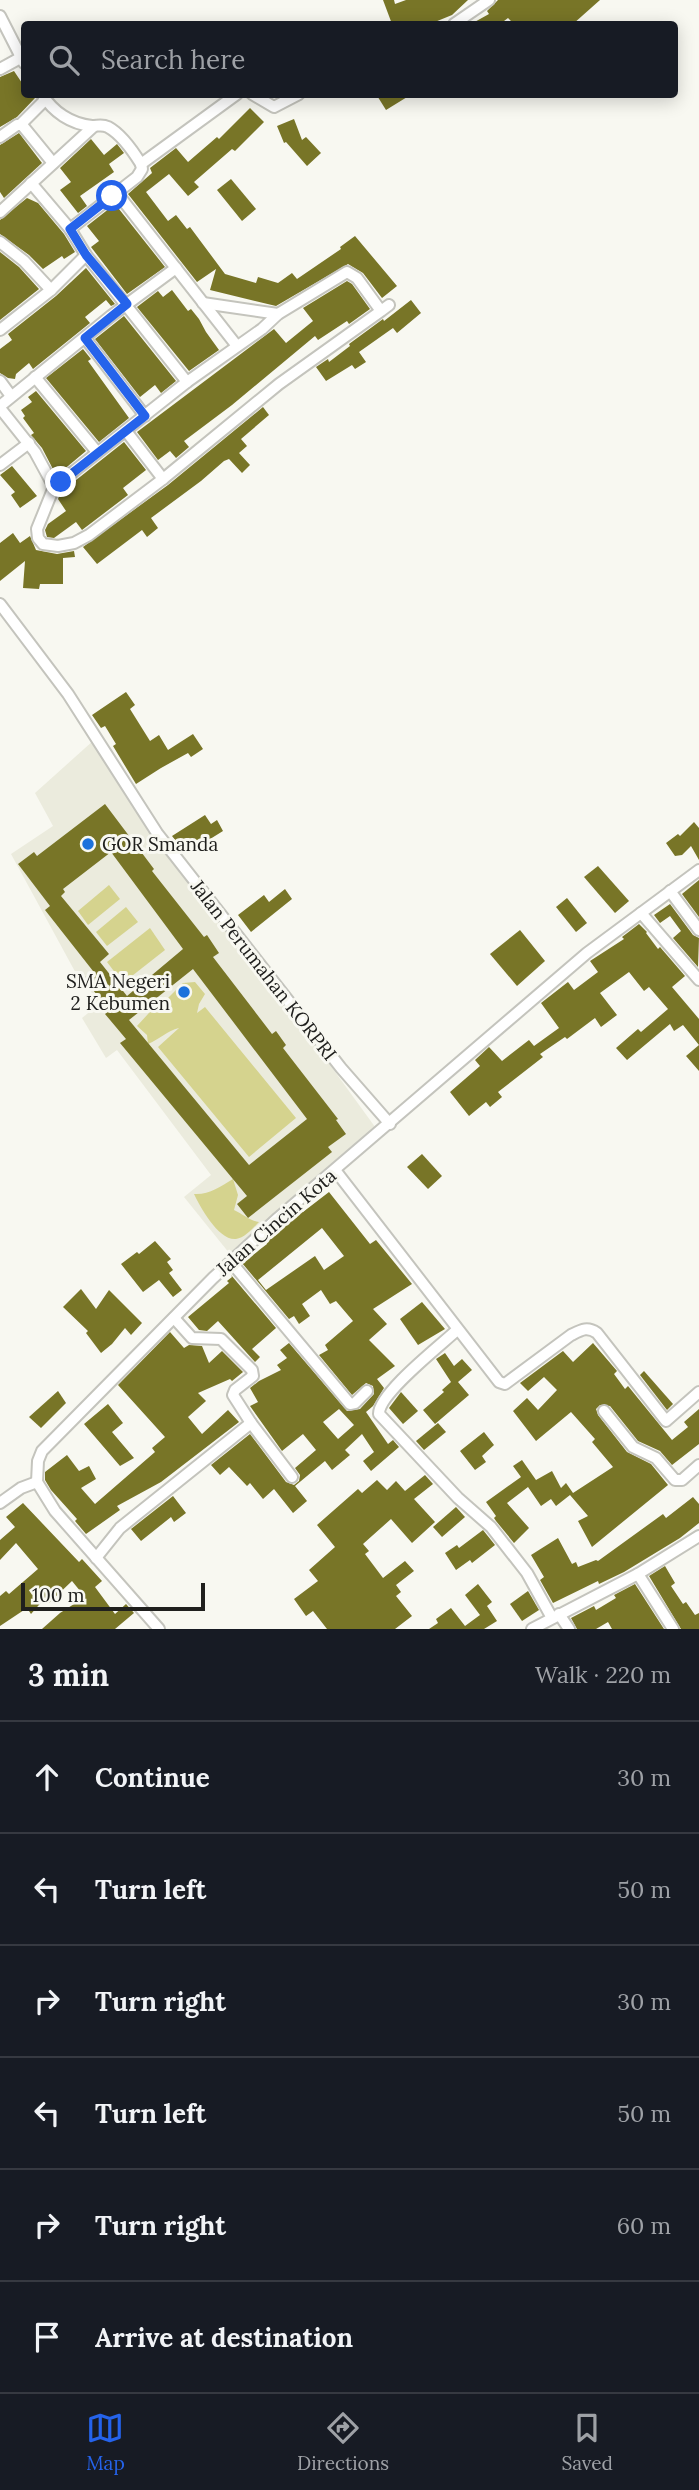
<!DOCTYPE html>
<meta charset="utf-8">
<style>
:root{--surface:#171b24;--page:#242831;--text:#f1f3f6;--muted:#9ea1a6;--line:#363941;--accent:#2563eb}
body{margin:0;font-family:Lora,serif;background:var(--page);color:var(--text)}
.scale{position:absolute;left:21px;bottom:18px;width:184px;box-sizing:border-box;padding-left:7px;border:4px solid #20201e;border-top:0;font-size:19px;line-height:24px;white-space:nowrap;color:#20201e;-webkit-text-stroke:5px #f8f8f1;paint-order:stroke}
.stop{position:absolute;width:21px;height:21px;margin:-16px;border:5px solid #2563eb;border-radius:50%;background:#fff}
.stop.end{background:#2563eb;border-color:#fff;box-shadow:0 2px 7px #0008}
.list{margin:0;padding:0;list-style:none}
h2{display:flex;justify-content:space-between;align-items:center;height:91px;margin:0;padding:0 28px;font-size:30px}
h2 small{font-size:23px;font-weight:400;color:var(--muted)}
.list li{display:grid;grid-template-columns:46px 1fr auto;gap:21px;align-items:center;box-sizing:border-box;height:112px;padding:0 28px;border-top:2px solid var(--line)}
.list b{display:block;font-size:26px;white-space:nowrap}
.list em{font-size:23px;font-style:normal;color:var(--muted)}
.icon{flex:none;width:38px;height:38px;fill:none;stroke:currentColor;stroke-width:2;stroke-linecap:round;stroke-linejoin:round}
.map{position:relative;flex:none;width:699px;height:1629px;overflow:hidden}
.search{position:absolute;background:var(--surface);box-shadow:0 4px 18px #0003;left:21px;right:21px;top:21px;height:77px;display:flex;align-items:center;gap:18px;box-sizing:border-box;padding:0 24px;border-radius:7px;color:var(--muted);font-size:26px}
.sheet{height:763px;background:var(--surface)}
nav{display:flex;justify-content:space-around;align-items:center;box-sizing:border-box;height:98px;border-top:2px solid var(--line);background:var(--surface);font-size:19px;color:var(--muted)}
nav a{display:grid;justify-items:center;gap:4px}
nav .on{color:var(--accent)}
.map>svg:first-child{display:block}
.built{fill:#ebebdd}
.green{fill:#d5d38e}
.building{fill:#787527;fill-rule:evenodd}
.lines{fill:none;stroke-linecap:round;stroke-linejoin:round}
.minor-casing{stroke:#c4c4bd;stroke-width:14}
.minor{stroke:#fff;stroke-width:10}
.route{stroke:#2563eb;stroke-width:9}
.poi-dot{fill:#1d72dc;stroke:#f8f8f1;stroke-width:2.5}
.labels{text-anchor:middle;stroke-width:6;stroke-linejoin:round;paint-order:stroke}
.poi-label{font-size:19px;fill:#20201e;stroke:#f8f8f1;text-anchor:start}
.street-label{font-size:19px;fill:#20201e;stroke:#f8f8f1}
</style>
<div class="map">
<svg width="699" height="1629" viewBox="0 0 699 1629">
<rect width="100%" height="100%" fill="#f8f8f1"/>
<!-- built -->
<path class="built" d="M94,740L378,1131L234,1259L184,1197L211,1175L117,1050L106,1058L82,1018L98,1005L84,978L78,977L11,854L53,826L35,793Z"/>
<!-- green -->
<g class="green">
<path d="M109,885L120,899L88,925L78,911Z"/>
<path d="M126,907L138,922L107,946L96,932Z"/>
<path d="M150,928L165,950L123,983L107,962Z"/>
<path d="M195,982L205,994L199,1004L197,1013L205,1007L296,1118L249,1157L158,1047L179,1028C167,1031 160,1039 148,1044L147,1035L137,1026L159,1002H164L183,983Z"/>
<path d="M233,1179L238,1195L234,1210C243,1214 250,1221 259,1222C253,1228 245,1238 236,1239C219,1241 200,1207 194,1194C209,1195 220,1187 233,1179Z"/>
</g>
<!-- building -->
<g class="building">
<path d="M383,0H394L395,4L406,0H468L452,15L430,24H392Z"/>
<path d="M498,0H600L573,24H514L508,18L500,24H471L489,14L487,11Z"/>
<path d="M14,71L24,86V94H34L35,98L17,117L0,127V77Z"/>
<path d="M376,94H412L386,110Z"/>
<path d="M250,108L264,122L235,151L232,149L194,182L199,187L188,196L169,174L146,192L168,221L176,215L187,229L190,227L225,274L256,283L258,277L278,283L292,273L297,279L341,249L340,247L355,236L397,286L382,298L363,273L348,264L276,306L210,290L216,269L197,282L128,194L152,173L150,168L176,148L188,162L217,137L219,139Z"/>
<path d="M294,119L302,140L306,137L321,153L307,166L286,142L284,143L277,126Z"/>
<path d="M19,133L42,163L4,198L0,192V145Z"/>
<path d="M91,139L104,155L117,144L124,153L109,164L114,172L80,196L87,206L78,213L60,190L71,182L60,168Z"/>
<path d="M231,179L256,209L242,221L217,190Z"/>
<path d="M27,198L38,203L64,234L75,252L64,259L62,256L43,269L29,255L0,234V220Z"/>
<path d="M115,204L165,267L127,294L91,247L99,241L87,226Z"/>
<path d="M0,252L19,267L39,289L0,320Z"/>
<path d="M86,268L115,304L111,306L106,300L85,317L90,323L33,369L29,363L16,374L15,379L8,378L0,373V349L12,340L8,334L56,296Z"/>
<path d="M347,281L352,284L370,309L349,324L347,321L318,340L315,336L232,405L184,441L189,447L176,458L170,451L158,460L137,432L274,329L286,343L313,321L303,308Z"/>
<path d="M172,290L188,311L191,309L199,319L206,332L219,350L189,371L137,307L158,291L163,297Z"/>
<path d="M411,300L421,313L397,333L393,328L359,352L366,362L355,369L352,365L326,381L316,367L328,359L329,362L350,346L349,344L383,319L384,321Z"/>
<path d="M124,316L176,381L161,393L155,385L140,397L95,339Z"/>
<path d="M83,349L91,359L88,361L129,418L99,442L46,378Z"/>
<path d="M36,391L86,451L62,471L60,469L55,473L42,448L31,435L34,433L23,418L25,416L21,410L32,402L28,397Z"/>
<path d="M263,407L269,415L241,439L247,446L239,453L250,465L242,473L229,459L224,461L201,481L151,518L158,528L147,537L142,530L97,564L83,547L168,485Z"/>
<path d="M124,442L146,470L123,488L128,495L82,530L76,522L54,538L47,537L45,530L48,524L66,511L58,499L61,492Z"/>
<path d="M12,466L37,496L20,508L11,495L15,492L0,475Z"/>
<path d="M13,533L20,543L30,536L36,550L57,554L74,551L75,557L63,558V584H40L39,589L23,588L25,561L0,581V543Z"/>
<path d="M126,692L135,705L130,709L150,741L159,735L168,750L193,734L203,749L191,757L188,753L161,768L136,784L113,746L116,744L105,726L101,728L92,715Z"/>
<path d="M105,804L154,869L152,871L204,937L207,935L219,953L213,957L272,1034L276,1031L286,1045L283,1048L338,1119L336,1120L346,1134L328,1147L332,1152L248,1218L237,1204L247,1196L120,1043L126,1039L105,1014L109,1011L84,978L93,971L45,910L50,906L18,864L34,852L37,856ZM111,852L183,949L127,996L100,962L109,954L61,896L65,892L63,889ZM193,969L307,1119L249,1165L129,1020Z"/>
<path d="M205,815L211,824L217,820L223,831L186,854L172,836Z"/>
<path d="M694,822L699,828V860L691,846L682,855L675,856L666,843L678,834L680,836Z"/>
<path d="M598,866L629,901L615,913L584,877Z"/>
<path d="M699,880V917L682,894Z"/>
<path d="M285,889L292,899L251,932L238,915L264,895L269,902Z"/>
<path d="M567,898L587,923L576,932L556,907Z"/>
<path d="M670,904L693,935L699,938L698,967L673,938L681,931L670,916L660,923L654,915Z"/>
<path d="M639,924L647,932L646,933L658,949L660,947L685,976L672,987L699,1019V1071L686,1056L699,1045L683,1025L674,1031L670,1024L627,1060L616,1048L638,1029L641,1032L668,1009L649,987L644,991L629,972L600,993L617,1015L601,1027L595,1018L567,1039L565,1037L540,1054L543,1057L498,1092L502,1097L490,1107L486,1102L469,1116L450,1092L480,1066L475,1060L489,1047L502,1061L529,1040L534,1046L559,1028L541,1003L568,982L574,990L598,972L590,961L624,939L622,937Z"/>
<path d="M520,930L545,961L517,986L490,954Z"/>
<path d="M422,1154L442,1176L428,1189L407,1167Z"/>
<path d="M329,1192L370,1244L376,1240L412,1284L373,1309L387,1324L369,1340L395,1366L377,1379L384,1388L373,1406L366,1412L388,1444L393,1440L399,1447L371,1471L363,1461L374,1452L362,1434L345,1450L350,1455L332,1470L325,1461L295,1486L307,1501L293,1513L274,1489L263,1499L250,1483L247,1486L229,1467L220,1475L211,1465L250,1434L286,1482L294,1485L299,1481L300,1475L295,1468L316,1450L303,1434L282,1451L250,1406L258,1402L250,1388L259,1381L281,1370L277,1365L287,1358L280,1350L289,1343L347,1411L360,1409L374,1394L373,1386L366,1383L352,1395L319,1355L328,1350L325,1345L353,1321L336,1301L330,1304L321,1290L302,1304L310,1316L299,1324L294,1316L289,1319L242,1263L267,1244L265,1241L301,1210L303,1212ZM322,1228L344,1256L324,1270L315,1256L266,1290L258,1280ZM339,1409L354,1425L338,1439L323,1422Z"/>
<path d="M155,1241L171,1259L167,1262L173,1270L169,1273L182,1290L173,1297L159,1280L143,1292L121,1264L137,1252L139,1254Z"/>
<path d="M231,1275L276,1328L252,1349L260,1357L255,1362L218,1321L207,1331L199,1330L188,1317L229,1283L227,1281L232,1277Z"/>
<path d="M81,1289L96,1309L109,1290L142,1323L131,1335L125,1328L112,1344L101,1353L86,1333L88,1331L63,1307Z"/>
<path d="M422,1302L445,1329L418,1345L400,1319Z"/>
<path d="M170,1332L184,1348L189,1345L202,1346L209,1363L222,1351L243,1372L232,1381L230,1379L198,1393L206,1401L188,1417L202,1434L228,1410L239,1422L161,1482L117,1506L120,1510L86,1534L75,1521L77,1519L51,1490L45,1480V1472L67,1455L79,1471L89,1466L96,1479L81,1488L95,1504L155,1452L152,1448L165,1437L118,1385Z"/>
<path d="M593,1343L617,1371L614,1374L625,1389L628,1386L672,1440L688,1427L684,1422L699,1409V1444L672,1465L660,1451L638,1441L610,1406L600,1405L596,1409L598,1415L627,1452L651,1464L668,1485L592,1547L578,1521L588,1516L570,1495L556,1506L551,1499L541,1506L528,1487L507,1503L529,1528L514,1543L496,1521L494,1518L496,1516L486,1502L521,1477L513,1466L522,1460L536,1480L552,1471L561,1488L566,1483L573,1493L613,1467L592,1442L595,1439L571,1412L536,1441L513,1411L527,1398L538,1410L557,1390L544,1377L528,1391L520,1383L563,1351L573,1362Z"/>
<path d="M445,1353L454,1366L462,1359L472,1370L458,1382L469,1395L435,1424L423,1410L444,1392L442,1390L451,1382L436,1359Z"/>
<path d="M644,1371L673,1404L667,1410L640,1375Z"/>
<path d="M58,1391L66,1403L41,1428L29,1417Z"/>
<path d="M401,1392L418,1411L403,1424L389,1408Z"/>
<path d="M108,1404L123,1423L112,1432L134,1458L120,1466L84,1424Z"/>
<path d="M438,1423L446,1432L424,1450L416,1441Z"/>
<path d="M484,1432L494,1445L482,1456L486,1462L475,1470L460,1451Z"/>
<path d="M425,1475L433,1484L414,1499L435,1522L412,1543L391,1519L363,1544L369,1551L365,1554L383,1578L405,1561L414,1571L396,1585L401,1592L396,1596L412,1616L395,1629H327L313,1611L306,1616L294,1599L318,1581L309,1570L335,1547L317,1525L358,1489L362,1493L377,1480L387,1490L396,1481L405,1491Z"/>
<path d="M173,1496L186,1513L174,1522L171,1517L141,1541L131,1529Z"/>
<path d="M693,1497L699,1504V1523L680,1538L624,1572L599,1584L598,1581L553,1603L540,1580L544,1577L531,1555L558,1538L572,1564L576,1562L578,1567L596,1560L598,1561L663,1514L666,1518Z"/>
<path d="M23,1503L79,1562L82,1559L102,1581L95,1587L115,1614L126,1604L134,1613L115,1629H42L60,1613L85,1597L72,1581L49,1603L45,1598L31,1614L27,1608L0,1626V1596L6,1591L9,1594L38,1569L16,1543L0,1560V1540L15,1527L6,1517Z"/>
<path d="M456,1507L465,1517L442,1537L433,1527Z"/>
<path d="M483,1530L495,1545L472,1563L470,1560L456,1570L445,1553L457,1545L459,1548Z"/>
<path d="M665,1566L675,1583L671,1586L683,1604L686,1602L695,1615L699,1613V1629H681L649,1576Z"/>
<path d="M478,1584L492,1602L487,1606L497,1621L484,1629H429L438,1623L436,1619L451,1608L465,1626L480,1615L465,1595Z"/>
<path d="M635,1584L664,1629H612L608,1622L596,1629H577L571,1618L594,1606L596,1610L616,1598L614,1595Z"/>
<path d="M528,1591L539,1610L522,1621L510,1604Z"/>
</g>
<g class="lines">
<defs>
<g id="minor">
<path d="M0,16L24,63"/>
<path d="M454,24L489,0"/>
<path d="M0,69L22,57"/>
<path d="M42,94C53,112 71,124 92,126C98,126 102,124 108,127C121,134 133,151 141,164L237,94"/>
<path d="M252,94L274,107L299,94"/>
<path d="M20,125L45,100"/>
<path d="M0,137L17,125H22L53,163"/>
<path d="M31,183L70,229L86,255"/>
<path d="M117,193L237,346"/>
<path d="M0,212L94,126"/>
<path d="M70,229L137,177L142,169L141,164"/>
<path d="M0,242L24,261L51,290"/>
<path d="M203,303L278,314"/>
<path d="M381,311L357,278L347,272L278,314L262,329L187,382L54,487L37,529L38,538L43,544L58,546L74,543L89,535L163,479L279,384L381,311L389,305"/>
<path d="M0,330L51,290L86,255L187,382"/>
<path d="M85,338L145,416"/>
<path d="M35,377L97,452"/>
<path d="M0,381L11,396"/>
<path d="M0,406L111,316L176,268"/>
<path d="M0,408L35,452L54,487"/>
<path d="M126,431L163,479"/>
<path d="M0,465L29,443"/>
<path d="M0,604L68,694L157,833L341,1068L390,1124"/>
<path d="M670,891L699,930"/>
<path d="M641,913L699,980"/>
<path d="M335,1170L499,1382L505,1384L571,1335C581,1330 587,1326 597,1333L666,1421L699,1392"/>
<path d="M231,1262L350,1404L355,1403L367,1391"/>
<path d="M174,1318L192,1338L221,1339L252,1370L253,1376L235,1390L233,1395L251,1423L292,1477"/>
<path d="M457,1330C441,1345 378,1394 379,1414L458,1498L491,1527L527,1573L552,1618"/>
<path d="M604,1411L633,1447L656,1458L675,1480H682L699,1465"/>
<path d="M0,1503L21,1488L37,1482"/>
<path d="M96,1558L120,1528L251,1423"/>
<path d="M638,1574L673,1629"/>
<path d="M559,1614L569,1629"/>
<path d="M159,1629L55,1511L37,1482L38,1461L42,1451L213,1278L278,1218L587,953L699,870"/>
<path d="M532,1629L638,1574L699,1536"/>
</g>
</defs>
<!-- minor casing -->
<use href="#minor" class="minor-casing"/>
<!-- minor -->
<use href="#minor" class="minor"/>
</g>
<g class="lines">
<!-- route -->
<path class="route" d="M61,482L145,416L85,338L127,304L86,255L70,229L112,196"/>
</g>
<!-- markers -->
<g class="poi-dot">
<circle cx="88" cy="844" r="7"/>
<circle cx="184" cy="992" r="7"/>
</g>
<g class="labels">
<!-- poi labels -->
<g class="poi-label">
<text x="102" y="851">GOR Smanda</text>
<text x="170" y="988" text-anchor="end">SMA Negeri<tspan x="170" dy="22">2 Kebumen</tspan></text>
</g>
<!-- street labels -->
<g class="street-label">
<text transform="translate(264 970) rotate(52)" y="7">Jalan Perumahan KORPRI</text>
<text transform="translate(276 1222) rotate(-41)" y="7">Jalan Cincin Kota</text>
</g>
</g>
</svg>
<div class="scale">100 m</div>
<div class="stop" style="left:112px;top:196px"></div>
<div class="stop end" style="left:61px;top:482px"></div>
<div class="search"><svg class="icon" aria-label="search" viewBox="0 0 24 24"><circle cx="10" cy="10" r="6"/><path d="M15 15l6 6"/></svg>Search here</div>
</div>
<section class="sheet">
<h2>3 min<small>Walk · 220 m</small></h2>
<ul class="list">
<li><svg class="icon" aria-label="ahead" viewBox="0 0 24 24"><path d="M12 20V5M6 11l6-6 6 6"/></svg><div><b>Continue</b></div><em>30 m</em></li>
<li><svg class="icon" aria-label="left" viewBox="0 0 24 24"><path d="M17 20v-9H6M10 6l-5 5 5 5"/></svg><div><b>Turn left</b></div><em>50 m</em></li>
<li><svg class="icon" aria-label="right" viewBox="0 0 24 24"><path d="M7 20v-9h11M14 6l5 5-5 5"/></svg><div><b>Turn right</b></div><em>30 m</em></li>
<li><svg class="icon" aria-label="left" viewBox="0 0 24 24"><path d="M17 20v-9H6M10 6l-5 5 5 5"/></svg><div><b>Turn left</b></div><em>50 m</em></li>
<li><svg class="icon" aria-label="right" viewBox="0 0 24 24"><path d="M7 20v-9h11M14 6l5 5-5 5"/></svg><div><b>Turn right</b></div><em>60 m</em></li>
<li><svg class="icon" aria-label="arrive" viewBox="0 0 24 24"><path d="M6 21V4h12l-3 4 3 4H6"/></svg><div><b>Arrive at destination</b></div></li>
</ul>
</section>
<nav>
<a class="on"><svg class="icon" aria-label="map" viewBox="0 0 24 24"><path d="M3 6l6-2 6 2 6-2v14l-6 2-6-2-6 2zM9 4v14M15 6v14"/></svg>Map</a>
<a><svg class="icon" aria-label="directions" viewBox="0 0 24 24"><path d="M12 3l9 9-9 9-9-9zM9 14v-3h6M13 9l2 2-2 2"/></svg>Directions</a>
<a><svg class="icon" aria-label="saved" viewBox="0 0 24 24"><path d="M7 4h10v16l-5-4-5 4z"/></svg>Saved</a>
</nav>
